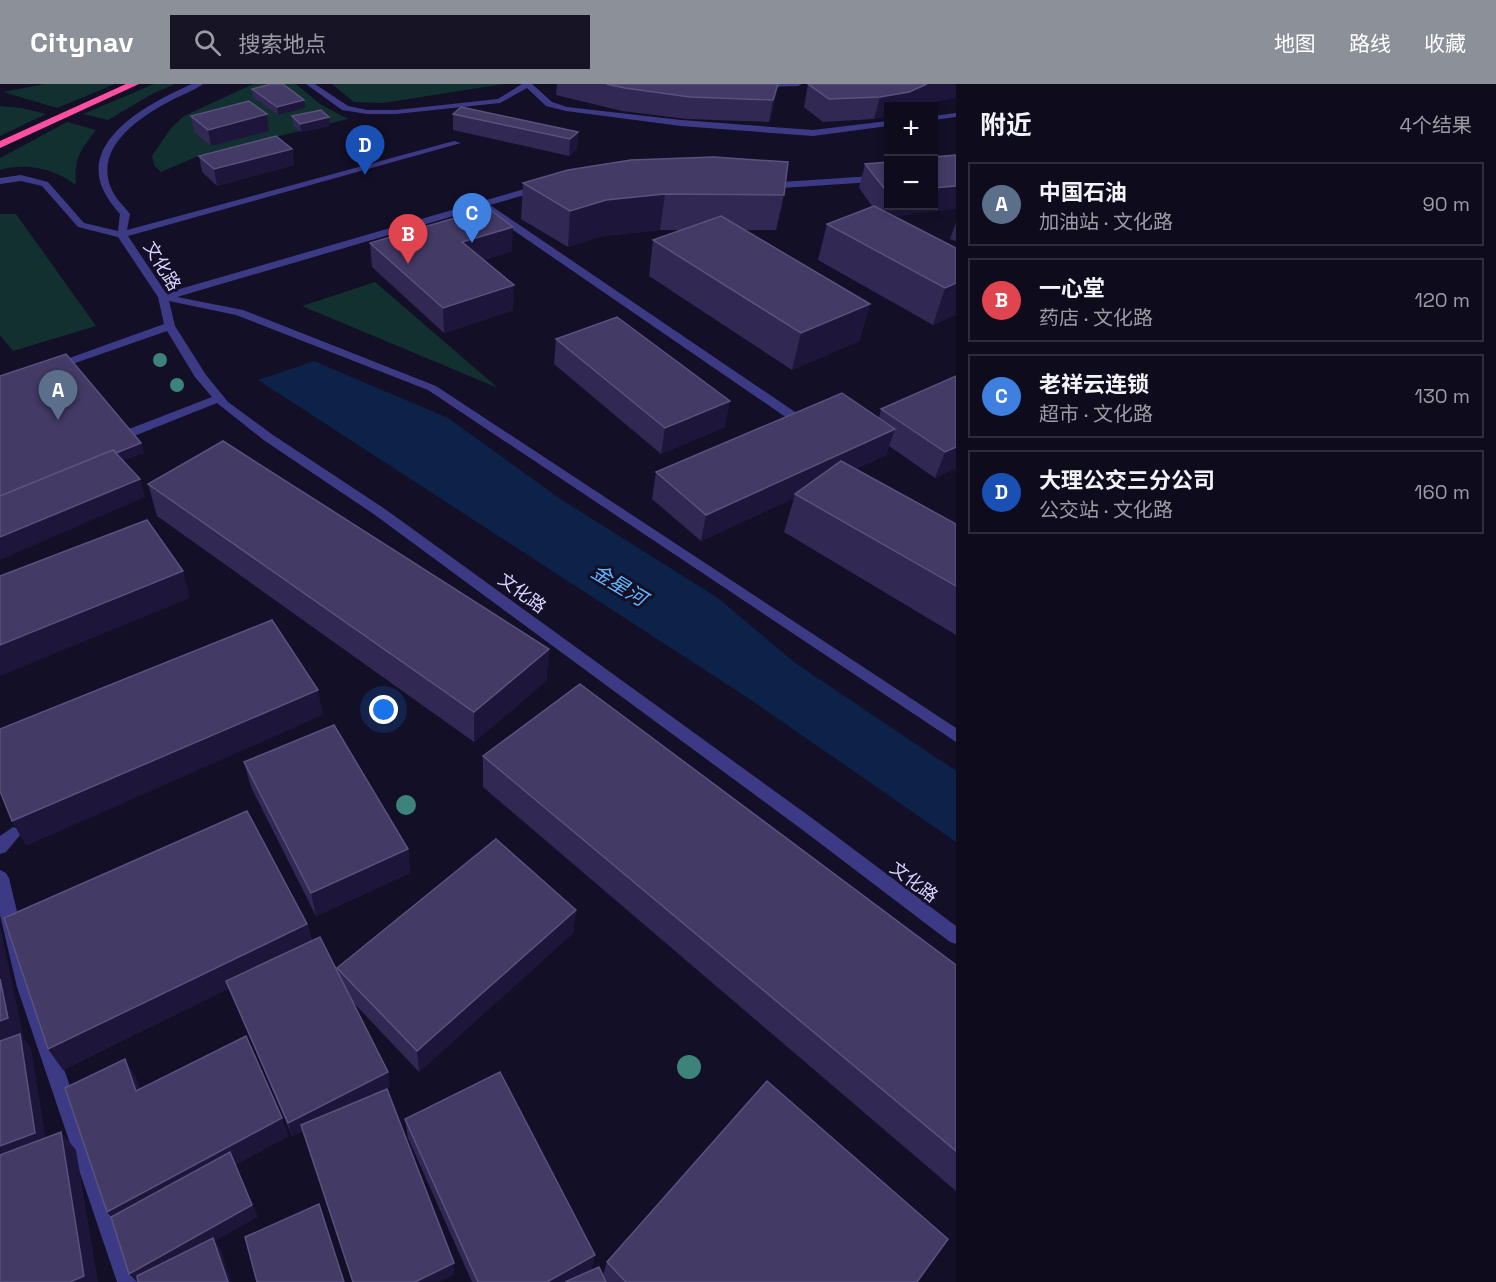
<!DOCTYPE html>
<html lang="zh">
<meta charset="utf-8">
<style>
:root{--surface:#0e0b1c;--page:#171425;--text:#f1f3f6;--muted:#9b9ba3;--line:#2e2b3b;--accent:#8c9099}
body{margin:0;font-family:"Space Grotesk","Noto Sans SC",sans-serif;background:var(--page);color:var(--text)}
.controls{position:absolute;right:18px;top:18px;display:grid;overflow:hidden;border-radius:0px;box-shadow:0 3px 9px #0003}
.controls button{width:54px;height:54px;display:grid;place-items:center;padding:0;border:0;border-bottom:2px solid var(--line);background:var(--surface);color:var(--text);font:30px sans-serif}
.you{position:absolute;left:384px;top:626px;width:21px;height:21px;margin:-15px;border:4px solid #fff;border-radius:50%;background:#1a73e8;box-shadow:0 0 0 9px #1a73e833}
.badge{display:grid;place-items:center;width:39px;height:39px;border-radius:50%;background:var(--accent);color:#fff;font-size:20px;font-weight:700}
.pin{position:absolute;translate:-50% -50px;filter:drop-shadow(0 2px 3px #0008)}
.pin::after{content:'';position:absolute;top:32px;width:21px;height:18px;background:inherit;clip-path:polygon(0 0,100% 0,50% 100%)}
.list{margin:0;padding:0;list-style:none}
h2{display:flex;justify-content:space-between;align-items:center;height:78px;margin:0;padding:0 24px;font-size:26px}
h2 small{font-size:20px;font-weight:400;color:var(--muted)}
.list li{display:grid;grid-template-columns:39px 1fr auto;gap:18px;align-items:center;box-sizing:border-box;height:84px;margin:0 12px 12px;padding:0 12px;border:2px solid var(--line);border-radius:0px}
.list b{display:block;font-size:22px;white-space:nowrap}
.list p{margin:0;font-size:20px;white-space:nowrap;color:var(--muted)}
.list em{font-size:20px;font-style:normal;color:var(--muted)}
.icon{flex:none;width:33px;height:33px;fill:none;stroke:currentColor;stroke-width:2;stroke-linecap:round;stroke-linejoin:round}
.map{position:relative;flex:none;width:956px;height:1198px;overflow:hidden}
header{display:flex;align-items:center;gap:36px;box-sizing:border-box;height:84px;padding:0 30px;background:var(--accent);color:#fff}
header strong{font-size:28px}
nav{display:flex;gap:33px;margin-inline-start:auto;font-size:21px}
.search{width:420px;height:54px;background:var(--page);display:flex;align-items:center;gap:15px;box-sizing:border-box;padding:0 21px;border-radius:0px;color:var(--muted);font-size:22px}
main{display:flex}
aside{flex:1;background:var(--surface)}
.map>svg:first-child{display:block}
.green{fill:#12302f}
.water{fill:#0c2248}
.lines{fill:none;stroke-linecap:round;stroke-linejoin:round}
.minor{fill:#3d3a85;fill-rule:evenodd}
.highway{fill:#ff4fa3;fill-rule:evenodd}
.tree{fill:#3d827b}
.wall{fill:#312854}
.shaded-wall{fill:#1d163a}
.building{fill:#433a66;stroke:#5a527e;stroke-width:1.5}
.labels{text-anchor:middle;stroke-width:6;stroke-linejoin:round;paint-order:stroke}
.street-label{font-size:18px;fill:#d9d4ff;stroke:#130f26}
.water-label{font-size:20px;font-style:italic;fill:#62b6ff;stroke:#130f26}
</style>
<header>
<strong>Citynav</strong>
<div class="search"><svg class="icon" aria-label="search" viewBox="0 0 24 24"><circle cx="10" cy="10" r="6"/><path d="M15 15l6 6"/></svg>搜索地点</div>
<nav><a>地图</a><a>路线</a><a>收藏</a></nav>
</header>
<main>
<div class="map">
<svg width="956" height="1198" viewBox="0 0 956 1198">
<rect width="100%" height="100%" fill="#130f26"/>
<!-- green -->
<g class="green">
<path d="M45,0H115L57,24L3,8Z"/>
<path d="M154,0H175L152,10L108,36L83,30Z"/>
<path d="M253,0H296L320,20L348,35L196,73L161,88L154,81L152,72L171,44L184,32Z"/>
<path d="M332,0H504L383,19L354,18Z"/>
<path d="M0,22L22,24L46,30L0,52Z"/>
<path d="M67,38L96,46C80,67 74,74 76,101C55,85 26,78 0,86V74Z"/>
<path d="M0,130H16L96,242L13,267L0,251Z"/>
<path d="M375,198L498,304L302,222Z"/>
</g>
<!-- water -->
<path class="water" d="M314,277L448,334L562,416L718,514L794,578L956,687V758L748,614L258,296Z"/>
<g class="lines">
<!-- minor -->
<g class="minor">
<path d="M192,0H203C194,7 181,11 170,17C140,33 94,63 111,104C115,114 123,121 130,130L127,146L454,57L461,59L128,152L166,209L542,100L545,101V105L490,121L798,330V336H790L481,124L177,213L243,226L436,302L956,644V658L428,306L236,231L169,217L175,242L206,291L228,318L273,351L385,425L816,737L956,842V860L950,858L804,747L375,431L265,357L217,319L119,358H111V352L212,313L195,293L167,247L58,285H50V281L164,240L158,213L118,153L78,143L42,102L21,97L0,100V94L21,91L48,98L84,139L118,147L120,130C113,122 106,113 102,103C82,52 156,16 192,0Z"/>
<path d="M306,0H315L348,22L367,26H396L498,15L522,0H532L552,18L567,23L681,36L813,46L888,37V42L813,52L681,42L566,27L546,22L527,4L500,19L396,30H367L342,26Z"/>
<path d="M756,0H802L798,2L759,3Z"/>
<path d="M956,29V33L934,36V32Z"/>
<path d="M888,91V97L766,105L761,102L766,99Z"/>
<path d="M13,743L19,745L21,750L6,768L0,770V752Z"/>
<path d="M0,786L6,789L9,794L35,903L139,1198H117L17,903L0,831Z"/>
</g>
<!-- highway -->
<path class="highway" d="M126,0H139L0,64V57Z"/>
</g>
<!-- trees -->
<g class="tree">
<circle cx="160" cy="276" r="7"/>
<circle cx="177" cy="301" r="7"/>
<circle cx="406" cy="721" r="10"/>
<circle cx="689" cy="983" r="12"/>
</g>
<!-- wall -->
<g class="wall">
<path d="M557,0H778L774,21L769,38L687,35L622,27L556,11Z"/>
<path d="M808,0L948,15L920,22H888L874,35L823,38L804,23Z"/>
<path d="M252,5L304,16L305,24L278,31L253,13Z"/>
<path d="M267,30L269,47L211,62L194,48L191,32Z"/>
<path d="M453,30L578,48L577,64L569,72L453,46Z"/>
<path d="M292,32L330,42L301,48L293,41Z"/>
<path d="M292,65L294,81L217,102L202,88L199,72Z"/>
<path d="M888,78L894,132L956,164V230L933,241L818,176L827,140L872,122L859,104L865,80Z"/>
<path d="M523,99L784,111L776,146H744L870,220L859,257L792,286L649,192L653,156L682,146H660L603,152L568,163L521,135Z"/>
<path d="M956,138V157L950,155Z"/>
<path d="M370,159L512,167L484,176L513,226L444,249L372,183Z"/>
<path d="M556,255L725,343L661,370L554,280Z"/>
<path d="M956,292V384L935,394L889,362L886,371L856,385L956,440V551L784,448L794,414L701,457L652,415L656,388L879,334L881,325Z"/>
<path d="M148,400L549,565L546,597L474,658L157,432Z"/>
<path d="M483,672L956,881V1107L483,703Z"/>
<path d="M244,678L408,765L410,789L316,832L251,703Z"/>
<path d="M576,826L573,849L419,988L351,916L390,1002L374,1011L454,1190L438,1198H353L303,1047L292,1052L229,904L63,986L48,965L307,840L312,857L339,890L337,884Z"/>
<path d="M405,1035L595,1171L591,1186L585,1189L603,1191L607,1178L917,1198H607L605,1196L606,1198H472L408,1054Z"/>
</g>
<!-- shaded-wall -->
<g class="shaded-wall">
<path d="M778,0L774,21L769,38L773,16Z"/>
<path d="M927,0H956V14L948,15L920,22H888V33L874,35L880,13Z"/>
<path d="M304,16L305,24L278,31L277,23Z"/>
<path d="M267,30L269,47L211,62L208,46Z"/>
<path d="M329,33L330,42L301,48L300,40Z"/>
<path d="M578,48L577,64L569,72L570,55Z"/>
<path d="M292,65L294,81L217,102L214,85Z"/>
<path d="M956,102V125L881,134L888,109V122H933V104Z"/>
<path d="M665,110L660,146L603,152L568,163L570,127L606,116Z"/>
<path d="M513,143L512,167L462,183V158Z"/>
<path d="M956,199V230L933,241L945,204Z"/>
<path d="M514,201L513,226L444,249L443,224Z"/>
<path d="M870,220L859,257L792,286L801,249Z"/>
<path d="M730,317L725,343L661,370L665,344Z"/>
<path d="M895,345L886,371L799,412L795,410L794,414L701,457L706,431Z"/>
<path d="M141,359L144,369L0,424V413Z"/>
<path d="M956,363V384L935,394L945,368Z"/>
<path d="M140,395L145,413L0,476V453Z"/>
<path d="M183,487L190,514L0,592V561Z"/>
<path d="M549,565L546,597L474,658V628Z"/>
<path d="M318,606L323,631L26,762L12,737Z"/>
<path d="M408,765L410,789L316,832L311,809Z"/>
<path d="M576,826L573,849L419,988L417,967Z"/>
<path d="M307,840L313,862L63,986L48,965Z"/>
<path d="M0,842L24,955L31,964L47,1062L0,1080Z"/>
<path d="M125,975L137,995L148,1027L136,1007Z"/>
<path d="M388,988L390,1002L292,1052L288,1039Z"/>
<path d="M282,1034L289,1052L236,1081L258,1133L215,1157L221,1166L231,1198H137L129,1190L121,1144L107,1128Z"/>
<path d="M61,1048L76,1066L98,1198H70Z"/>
<path d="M595,1171L591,1186L569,1198H547Z"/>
<path d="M454,1179V1190L438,1198H415Z"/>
</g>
<!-- building -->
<g class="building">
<path d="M271,0H283L304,16L277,23L252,5Z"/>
<path d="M606,0H778L773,16L690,13L625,4Z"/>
<path d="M808,0H927L909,8L880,13L829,15Z"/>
<path d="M249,17L267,30L208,46L191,32Z"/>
<path d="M461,23L578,48L570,55L453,30Z"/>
<path d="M321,26L329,33L300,40L292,32Z"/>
<path d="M276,52L292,65L214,85L199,72Z"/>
<path d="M956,71V102L933,104V73Z"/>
<path d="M714,73L788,78L784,111L665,110L606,116L570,127L523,99L568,86L631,76Z"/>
<path d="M888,78V109L865,80Z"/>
<path d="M874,122L956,164V199L945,204L827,140Z"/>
<path d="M488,124L513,143L462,158L514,201L443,224L370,159Z"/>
<path d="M721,132L870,220L801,249L653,156Z"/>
<path d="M617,233L730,317L665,344L556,255Z"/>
<path d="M66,270L141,359L116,369L113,366L0,412V292Z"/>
<path d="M956,292V363L945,368L881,325Z"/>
<path d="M842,309L895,345L706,431L656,388Z"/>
<path d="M223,357L549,565L474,628L148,400Z"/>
<path d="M113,366L140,395L0,453V412Z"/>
<path d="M841,377L956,440V502L795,410Z"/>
<path d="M147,436L183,487L0,561V492Z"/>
<path d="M272,536L318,606L12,737L0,707V645Z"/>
<path d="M580,600L956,881V1067L483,672Z"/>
<path d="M334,641L408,765L311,809L244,678Z"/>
<path d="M247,727L307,840L48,965L4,834Z"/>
<path d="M496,755L576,826L417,967L337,884Z"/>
<path d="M320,853L388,988L288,1039L226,897Z"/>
<path d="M0,895L8,934L0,937Z"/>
<path d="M20,950L35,1049L0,1062V957Z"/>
<path d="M246,952L282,1034L107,1128L65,1004L125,975L136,1007Z"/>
<path d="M500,988L595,1171L547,1198H478L405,1035Z"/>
<path d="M767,997L948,1155L917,1198H626L607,1178Z"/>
<path d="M387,1005L454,1179L415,1198H353L301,1041Z"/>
<path d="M61,1048L84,1192L70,1198H0V1071Z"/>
<path d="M230,1068L252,1121L129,1190L111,1133Z"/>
<path d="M319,1120L344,1198H257L245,1153Z"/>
<path d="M213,1154L228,1198H138L137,1192Z"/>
<path d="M599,1183L606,1198H565Z"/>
</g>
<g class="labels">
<!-- street labels -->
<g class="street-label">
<text transform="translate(162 182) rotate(59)" y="6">文化路</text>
<text transform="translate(522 509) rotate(36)" y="6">文化路</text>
<text transform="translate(914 798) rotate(37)" y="6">文化路</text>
</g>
<!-- water labels -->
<g class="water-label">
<text transform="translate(619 501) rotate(31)" y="7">金星河</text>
</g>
</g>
</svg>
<div class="controls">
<button>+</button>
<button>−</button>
</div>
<div class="you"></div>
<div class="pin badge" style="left:58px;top:336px;background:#5c6f8a">A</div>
<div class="pin badge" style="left:408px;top:180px;background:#e0444e">B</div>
<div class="pin badge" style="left:472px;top:159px;background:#3f7fe0">C</div>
<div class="pin badge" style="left:365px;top:91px;background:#1a4fb4">D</div>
</div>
<aside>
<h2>附近<small>4个结果</small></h2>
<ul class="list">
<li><span class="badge" style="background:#5c6f8a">A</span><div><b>中国石油</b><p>加油站 · 文化路</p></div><em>90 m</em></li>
<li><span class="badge" style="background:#e0444e">B</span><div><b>一心堂</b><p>药店 · 文化路</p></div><em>120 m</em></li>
<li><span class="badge" style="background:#3f7fe0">C</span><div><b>老祥云连锁</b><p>超市 · 文化路</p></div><em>130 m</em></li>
<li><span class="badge" style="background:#1a4fb4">D</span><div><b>大理公交三分公司</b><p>公交站 · 文化路</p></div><em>160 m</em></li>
</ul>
</aside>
</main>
